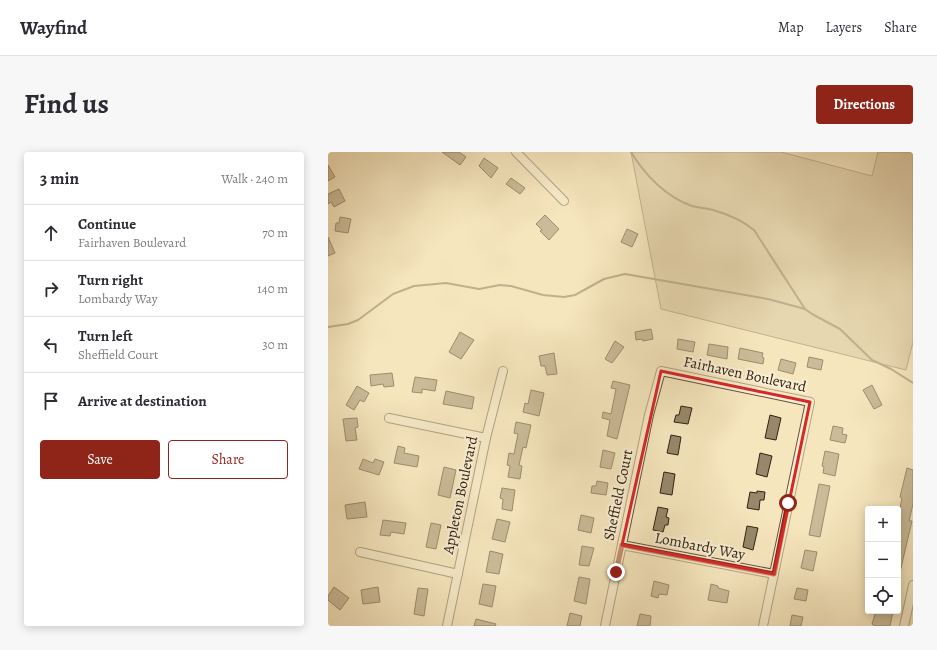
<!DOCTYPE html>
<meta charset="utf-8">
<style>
:root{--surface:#fff;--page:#f7f7f7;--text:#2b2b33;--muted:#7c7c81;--line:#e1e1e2;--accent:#8f2418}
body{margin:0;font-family:Alegreya,serif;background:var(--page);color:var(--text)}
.controls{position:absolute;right:12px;bottom:12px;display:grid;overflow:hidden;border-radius:4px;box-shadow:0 2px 10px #0003}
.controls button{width:36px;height:36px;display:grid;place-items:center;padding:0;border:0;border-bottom:1px solid var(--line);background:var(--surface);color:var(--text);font:20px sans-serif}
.stop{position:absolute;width:12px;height:12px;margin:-9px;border:3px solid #8f2418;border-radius:50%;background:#fff}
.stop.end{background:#8f2418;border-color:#fff;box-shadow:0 1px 4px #0008}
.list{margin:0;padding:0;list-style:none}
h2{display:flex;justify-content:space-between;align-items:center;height:52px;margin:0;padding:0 16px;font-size:17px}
h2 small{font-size:13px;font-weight:400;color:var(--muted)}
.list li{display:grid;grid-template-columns:26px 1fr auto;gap:12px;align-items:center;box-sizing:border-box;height:56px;padding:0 16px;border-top:1px solid var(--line)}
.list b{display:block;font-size:15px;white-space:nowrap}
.list p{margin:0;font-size:13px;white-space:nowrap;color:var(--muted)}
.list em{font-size:13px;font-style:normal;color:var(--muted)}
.actions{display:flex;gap:8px;padding:12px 16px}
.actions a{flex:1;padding:9px 0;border:1px solid var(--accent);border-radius:4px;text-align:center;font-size:14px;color:var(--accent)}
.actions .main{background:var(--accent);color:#fff}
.icon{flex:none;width:22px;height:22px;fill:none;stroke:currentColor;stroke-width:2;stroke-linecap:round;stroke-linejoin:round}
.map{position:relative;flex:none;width:585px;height:474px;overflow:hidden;border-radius:4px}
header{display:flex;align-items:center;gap:24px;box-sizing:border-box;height:56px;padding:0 20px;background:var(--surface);border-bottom:1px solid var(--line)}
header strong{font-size:19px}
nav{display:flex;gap:22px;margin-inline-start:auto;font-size:14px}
.intro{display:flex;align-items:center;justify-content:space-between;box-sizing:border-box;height:96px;padding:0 24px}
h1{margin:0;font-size:28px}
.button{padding:10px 18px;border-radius:4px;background:var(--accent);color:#fff;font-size:14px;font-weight:700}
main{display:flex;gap:24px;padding:0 24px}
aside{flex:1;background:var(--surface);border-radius:4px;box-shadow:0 2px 10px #0003}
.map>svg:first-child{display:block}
.green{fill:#d5c5a1;stroke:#83745a}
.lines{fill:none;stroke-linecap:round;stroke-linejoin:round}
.stream{stroke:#7f6f56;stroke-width:2}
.building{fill:#97886b;stroke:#312212}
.minor-casing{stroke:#62533d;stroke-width:10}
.minor{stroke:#f9efd5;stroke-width:8}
.route{stroke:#8f2418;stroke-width:5}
.marked{fill:none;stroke:#d62828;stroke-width:3;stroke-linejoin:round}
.labels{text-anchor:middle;stroke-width:4;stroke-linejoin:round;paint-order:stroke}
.street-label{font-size:15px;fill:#312212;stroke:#f9efd5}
</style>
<header>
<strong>Wayfind</strong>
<nav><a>Map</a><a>Layers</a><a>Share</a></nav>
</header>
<div class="intro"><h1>Find us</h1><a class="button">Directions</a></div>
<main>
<aside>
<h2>3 min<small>Walk · 240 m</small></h2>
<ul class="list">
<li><svg class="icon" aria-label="ahead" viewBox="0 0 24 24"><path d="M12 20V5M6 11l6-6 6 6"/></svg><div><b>Continue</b><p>Fairhaven Boulevard</p></div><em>70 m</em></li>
<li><svg class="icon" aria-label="right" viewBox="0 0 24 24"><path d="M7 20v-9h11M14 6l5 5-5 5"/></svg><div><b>Turn right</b><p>Lombardy Way</p></div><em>140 m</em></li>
<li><svg class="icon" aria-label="left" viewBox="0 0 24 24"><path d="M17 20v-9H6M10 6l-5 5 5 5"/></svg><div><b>Turn left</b><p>Sheffield Court</p></div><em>30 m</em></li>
<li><svg class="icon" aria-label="arrive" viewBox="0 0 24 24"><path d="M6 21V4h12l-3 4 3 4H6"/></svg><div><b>Arrive at destination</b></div></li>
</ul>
<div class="actions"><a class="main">Save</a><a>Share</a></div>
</aside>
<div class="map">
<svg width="585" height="474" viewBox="0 0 585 474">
<rect width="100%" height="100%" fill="#f6e6be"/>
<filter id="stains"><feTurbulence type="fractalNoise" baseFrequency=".005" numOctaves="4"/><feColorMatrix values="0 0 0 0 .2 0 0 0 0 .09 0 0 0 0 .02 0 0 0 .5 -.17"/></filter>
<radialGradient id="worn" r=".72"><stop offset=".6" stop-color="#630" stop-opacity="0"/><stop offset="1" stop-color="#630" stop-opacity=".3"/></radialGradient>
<!-- green -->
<path class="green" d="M303,0H453L544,24L550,0H585V190L578,218L333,157Z"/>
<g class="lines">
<!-- stream -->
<g class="stream">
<path d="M303,0C317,23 338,45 364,54C371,56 378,56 385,58C399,62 415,69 426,78L477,157L484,162L512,177L544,208L563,217L585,231"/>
<path d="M0,175L20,172L30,168L65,142L86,134L118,131L151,137L172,133L183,134L215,143L236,145L247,143L276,127L297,122L440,147L477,157"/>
</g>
</g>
<!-- building -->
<g class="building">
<path d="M114,0H131L138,5L132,13Z"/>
<path d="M156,6L170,16L163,26L151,14Z"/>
<path d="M0,13L7,25L0,29Z"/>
<path d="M183,26L197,36L192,42L178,32Z"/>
<path d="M11,37L17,49L6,55L3,50L0,52V42Z"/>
<path d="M217,63L231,77L221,88L212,79L214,78L208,72Z"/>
<path d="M12,65L23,67L20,81L7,79L8,71H11Z"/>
<path d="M299,77L310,82L304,95L293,90Z"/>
<path d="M0,85L7,101L0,104Z"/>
<path d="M323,177L325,187L315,189L314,187L308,188L307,180Z"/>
<path d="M132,180L146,188L133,207L121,200Z"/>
<path d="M350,187L367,190L365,200L349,197Z"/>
<path d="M287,189L296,195L284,211L277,207Z"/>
<path d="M381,192L400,195L399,207L379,203Z"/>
<path d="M412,196L435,201L434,205L436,206L435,212L410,207Z"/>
<path d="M226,201L229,222L219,223L217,214H213L211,204Z"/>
<path d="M481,205L495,208L493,218L479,215Z"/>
<path d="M453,207L468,211L465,222L450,218Z"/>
<path d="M64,221L66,234L56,235L55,232L43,234L42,223Z"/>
<path d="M87,225L109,228L107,239L94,237V241L84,240Z"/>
<path d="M285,229L302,233L289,287L279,284L282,268L274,266L275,260L283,262L288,237L283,236Z"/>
<path d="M544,233L554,253L546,257L535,238Z"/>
<path d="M29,234L41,241L36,250L32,248L26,258L18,253Z"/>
<path d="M203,238L216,241L211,264L195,260L197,251L200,252Z"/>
<path d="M118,239L146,245L144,257L115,252Z"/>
<path d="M353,254L364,256L360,272L346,270L348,263H351Z"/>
<path d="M442,263L453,266L448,288L437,286Z"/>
<path d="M29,266L30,275L27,276L29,288L18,289L15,267Z"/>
<path d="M188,270L203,273L198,296L195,295L191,313L194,314L192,327L180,325L182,314L179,313L181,301L186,302L190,282L186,281Z"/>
<path d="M505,274L515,276L514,282L519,283L517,291L502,288Z"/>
<path d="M343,283L353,285L350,303L339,301Z"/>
<path d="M70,294L77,296L76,301L91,304L89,315L66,311Z"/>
<path d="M275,298L287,301L283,317L272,315Z"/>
<path d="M497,299L511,302L507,324L495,321L496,315L494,314Z"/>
<path d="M432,301L444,304L439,325L428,322Z"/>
<path d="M35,307L45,311L47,307L56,310L51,323L31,317Z"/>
<path d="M116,315L128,318L122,346L110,343Z"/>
<path d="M579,316L585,318V352L581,369H584L572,420H570V367L574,346L572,345Z"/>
<path d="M336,320L347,322L344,343L332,341Z"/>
<path d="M269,329L280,331L278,343L263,341L264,334H268Z"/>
<path d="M491,332L502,334L492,385L481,383Z"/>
<path d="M174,336L187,338L184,359L174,357L175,347L172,346Z"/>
<path d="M429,339L437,340L436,348H432L431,358L419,356L422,340L429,341Z"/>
<path d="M37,350L39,365L19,367L17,353Z"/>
<path d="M330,355L340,357L338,365L341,366L340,373H337L335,380L325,378Z"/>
<path d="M253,363L266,366L263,381L250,378Z"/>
<path d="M169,367L182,370L177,390L164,387Z"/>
<path d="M55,368L78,371L76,382L63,380L62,384L52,383Z"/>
<path d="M103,371L113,373L108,397L98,395Z"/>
<path d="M419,374L430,376L425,398L415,395Z"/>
<path d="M254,394L266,396L261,414L251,413Z"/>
<path d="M477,398L489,400L485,419L473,416Z"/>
<path d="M162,399L175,402L171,422L158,420Z"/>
<path d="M251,425L262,427L258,452L246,449Z"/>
<path d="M326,429L341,433L339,443L331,442L330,446L323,444Z"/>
<path d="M155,432L168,434L164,455L151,452Z"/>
<path d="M383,432L390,434V436L401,439L399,451L380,448Z"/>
<path d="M6,435L21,446L12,458L0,448V444Z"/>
<path d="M50,435L52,450L35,452L33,438Z"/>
<path d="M90,436L100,437L96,464L86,462Z"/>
<path d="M469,436L480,438L478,449L466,447Z"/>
<path d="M548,459H565L562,474H547L544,472Z"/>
<path d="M242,461L254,464L252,474H239Z"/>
<path d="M312,462L323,464L322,474H309Z"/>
<path d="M464,463L475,465L473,474H462Z"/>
<path d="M148,467L168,472L167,474H146Z"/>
</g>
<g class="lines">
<defs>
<g id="minor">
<path d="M188,0L236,49"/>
<path d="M61,266L158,286"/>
<path d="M294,393L446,422"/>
<path d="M32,400L130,422"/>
<path d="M119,474L158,286L175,219"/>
<path d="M277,474L321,263L333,219L482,250L435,474"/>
<path d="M576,474L585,433"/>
</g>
</defs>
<!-- minor casing -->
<use href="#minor" class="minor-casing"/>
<!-- minor -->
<use href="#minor" class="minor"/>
</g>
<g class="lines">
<!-- route -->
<path class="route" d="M288,420L294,393L446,422L460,351"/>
</g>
<!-- marked area -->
<path d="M0 0H585V474H0ZM333,219L482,250L446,422L294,393Z" fill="#f6e6be" fill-opacity=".55" fill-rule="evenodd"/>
<path class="marked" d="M333,219L482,250L446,422L294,393Z"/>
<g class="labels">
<!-- street labels -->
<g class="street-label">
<text transform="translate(417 222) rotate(12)" y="5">Fairhaven Boulevard</text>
<text transform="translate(132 343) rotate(-78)" y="5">Appleton Boulevard</text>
<text transform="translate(290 343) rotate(-78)" y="5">Sheffield Court</text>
<text transform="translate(372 394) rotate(11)" y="5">Lombardy Way</text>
</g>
</g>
<rect width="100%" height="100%" filter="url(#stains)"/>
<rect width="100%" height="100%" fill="url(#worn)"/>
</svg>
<div class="controls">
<button>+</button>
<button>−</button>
<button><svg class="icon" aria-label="locate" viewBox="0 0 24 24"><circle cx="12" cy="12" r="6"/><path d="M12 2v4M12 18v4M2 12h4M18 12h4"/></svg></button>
</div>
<div class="stop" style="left:460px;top:351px"></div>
<div class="stop end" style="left:288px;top:420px"></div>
</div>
</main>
